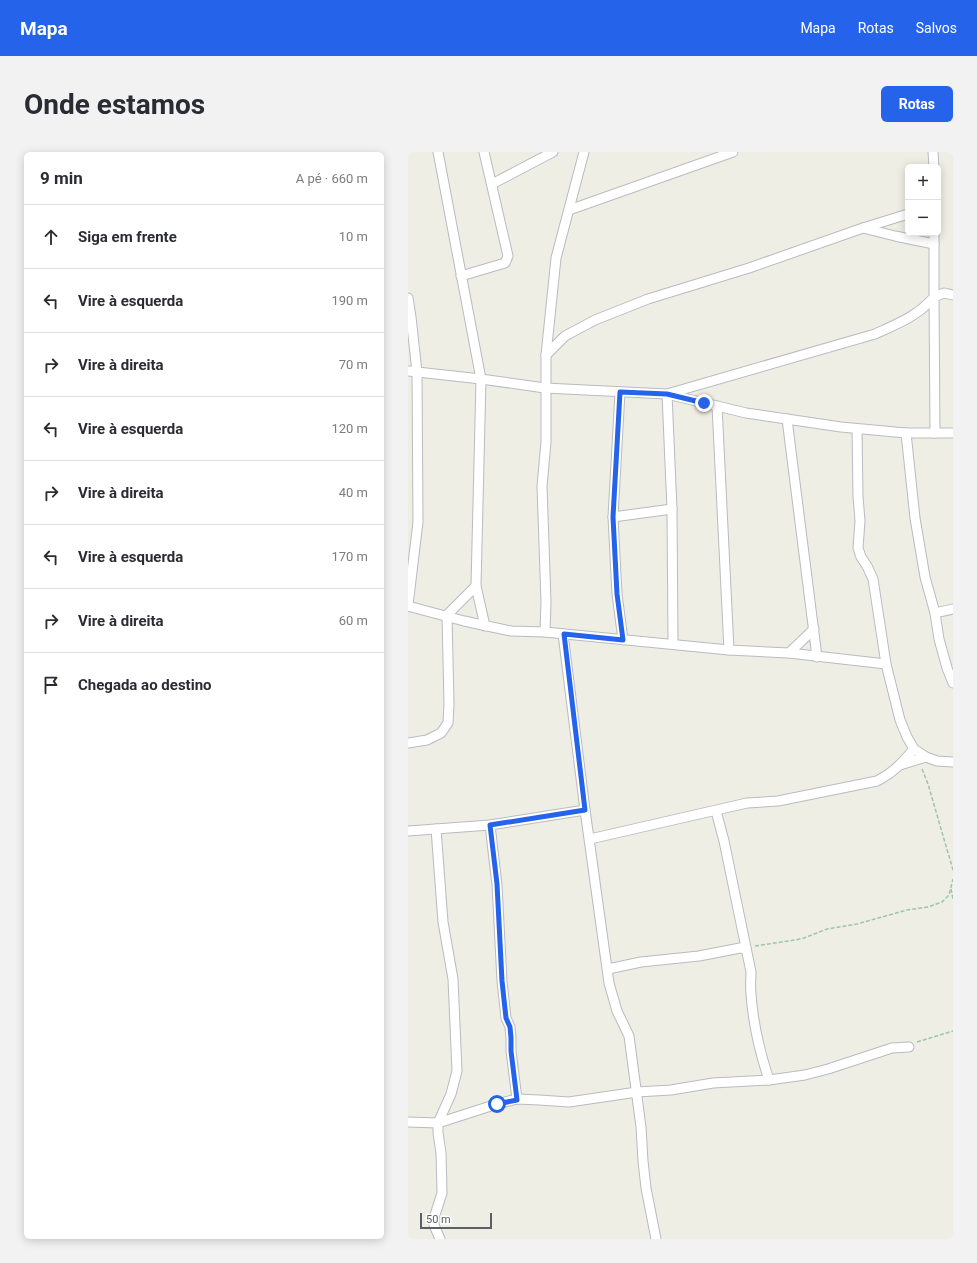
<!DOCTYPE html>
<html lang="pt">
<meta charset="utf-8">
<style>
:root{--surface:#fff;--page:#f2f2f3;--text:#2b2b33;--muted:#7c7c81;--line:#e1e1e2;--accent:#2563eb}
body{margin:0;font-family:Roboto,sans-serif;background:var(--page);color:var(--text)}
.controls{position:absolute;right:12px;top:12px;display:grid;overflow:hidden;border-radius:6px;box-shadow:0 2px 10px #0003}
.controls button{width:36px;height:36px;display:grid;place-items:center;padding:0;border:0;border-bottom:1px solid var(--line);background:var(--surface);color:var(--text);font:20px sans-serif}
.scale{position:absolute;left:12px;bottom:10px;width:72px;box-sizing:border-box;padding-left:4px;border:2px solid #5c5f65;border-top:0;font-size:11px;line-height:14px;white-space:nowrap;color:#5c5f65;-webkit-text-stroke:3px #fff;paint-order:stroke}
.stop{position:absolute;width:12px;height:12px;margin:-9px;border:3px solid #2563eb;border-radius:50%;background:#fff}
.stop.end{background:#2563eb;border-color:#fff;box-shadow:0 1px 4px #0008}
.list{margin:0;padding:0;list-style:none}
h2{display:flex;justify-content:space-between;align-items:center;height:52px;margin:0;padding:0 16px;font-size:17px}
h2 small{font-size:13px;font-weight:400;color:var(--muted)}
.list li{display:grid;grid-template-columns:26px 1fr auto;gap:12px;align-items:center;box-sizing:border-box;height:64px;padding:0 16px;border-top:1px solid var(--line)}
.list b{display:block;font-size:15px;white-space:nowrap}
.list em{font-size:13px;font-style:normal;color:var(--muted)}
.icon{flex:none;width:22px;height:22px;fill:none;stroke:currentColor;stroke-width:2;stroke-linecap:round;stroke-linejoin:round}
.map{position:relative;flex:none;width:545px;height:1087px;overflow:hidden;border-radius:6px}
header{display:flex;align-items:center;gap:24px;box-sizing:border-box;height:56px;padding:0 20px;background:var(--accent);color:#fff}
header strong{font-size:19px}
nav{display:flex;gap:22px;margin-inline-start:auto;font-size:14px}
.intro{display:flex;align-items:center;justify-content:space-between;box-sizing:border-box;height:96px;padding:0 24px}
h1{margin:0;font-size:28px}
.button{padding:10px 18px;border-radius:6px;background:var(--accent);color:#fff;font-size:14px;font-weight:700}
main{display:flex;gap:24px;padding:0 24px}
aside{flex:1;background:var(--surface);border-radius:6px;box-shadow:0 2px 10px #0003}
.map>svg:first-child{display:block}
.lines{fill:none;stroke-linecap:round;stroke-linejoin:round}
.street-casing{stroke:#b9bbc0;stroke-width:11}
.path{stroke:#9bc6ac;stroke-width:1.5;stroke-dasharray:4 2;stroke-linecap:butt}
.street{stroke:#fff;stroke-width:9}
.route{stroke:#2563eb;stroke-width:5}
</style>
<header>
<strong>Mapa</strong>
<nav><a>Mapa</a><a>Rotas</a><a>Salvos</a></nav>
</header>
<div class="intro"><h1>Onde estamos</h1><a class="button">Rotas</a></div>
<main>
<aside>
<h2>9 min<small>A pé · 660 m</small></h2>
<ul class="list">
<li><svg class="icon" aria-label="ahead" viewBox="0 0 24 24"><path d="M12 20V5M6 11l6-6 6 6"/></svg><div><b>Siga em frente</b></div><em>10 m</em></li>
<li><svg class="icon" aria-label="left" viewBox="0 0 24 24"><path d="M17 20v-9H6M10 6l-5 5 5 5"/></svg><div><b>Vire à esquerda</b></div><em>190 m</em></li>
<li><svg class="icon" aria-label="right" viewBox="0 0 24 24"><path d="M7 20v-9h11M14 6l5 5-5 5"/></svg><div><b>Vire à direita</b></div><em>70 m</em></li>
<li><svg class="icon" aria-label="left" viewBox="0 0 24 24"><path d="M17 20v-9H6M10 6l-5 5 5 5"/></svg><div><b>Vire à esquerda</b></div><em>120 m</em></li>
<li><svg class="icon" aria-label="right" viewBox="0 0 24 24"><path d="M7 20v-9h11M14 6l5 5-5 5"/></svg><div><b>Vire à direita</b></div><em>40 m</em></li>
<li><svg class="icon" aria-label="left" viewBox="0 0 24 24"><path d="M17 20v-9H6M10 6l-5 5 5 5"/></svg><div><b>Vire à esquerda</b></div><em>170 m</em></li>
<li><svg class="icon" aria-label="right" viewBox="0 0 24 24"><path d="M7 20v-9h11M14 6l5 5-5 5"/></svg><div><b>Vire à direita</b></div><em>60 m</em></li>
<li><svg class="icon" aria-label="arrive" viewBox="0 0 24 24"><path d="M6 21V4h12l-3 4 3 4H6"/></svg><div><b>Chegada ao destino</b></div></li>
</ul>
</aside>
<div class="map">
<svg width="545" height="1087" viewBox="0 0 545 1087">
<rect width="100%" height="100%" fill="#eeeee5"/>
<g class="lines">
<defs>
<g id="street">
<path d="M30,0L73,227L68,434L77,474"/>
<path d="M525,0L526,15"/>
<path d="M84,32L145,0"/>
<path d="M161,58L325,0"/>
<path d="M455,76L487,84L526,92"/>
<path d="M53,124L97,111L100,104L76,0"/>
<path d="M0,146L3,165L9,220L10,370L0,453"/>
<path d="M138,203L157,184L187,168L240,147L341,116L455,76L500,62"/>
<path d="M0,219L73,227L137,236L259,242L338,261L433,275L498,281H545"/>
<path d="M212,240L205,365L209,442L215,488"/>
<path d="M309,254L321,498"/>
<path d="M379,267L409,505"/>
<path d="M449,277L450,344L452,369L450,396L453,405L459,414L465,427L478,512L492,568L499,585L506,597L518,605L529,609L545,610"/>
<path d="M498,281L507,366L517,425L527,461L531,487L539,516L545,531"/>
<path d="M527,281L526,145L536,141L545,143"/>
<path d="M205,365L264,357"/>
<path d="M0,454L56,469L103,479L137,480L321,498L381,501L478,512"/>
<path d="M527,461L545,457"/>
<path d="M137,480L138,450L134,334L138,290V203L148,106L176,0"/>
<path d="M155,482L177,658L201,831L209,859L221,884L233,975L235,1009L238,1036L248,1087"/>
<path d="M265,492L264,357L259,242L467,182C489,172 510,164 526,145V81"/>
<path d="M381,501L406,477"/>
<path d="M0,591L19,588L33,581L40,571L41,552L39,463L68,434"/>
<path d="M492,613L518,605"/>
<path d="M308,659L316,689L343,820C343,828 342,835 343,842C345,871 352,901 361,928"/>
<path d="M82,673L89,733L94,829L98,866L102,875L103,886V899L109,947"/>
<path d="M28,677L35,770L45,827L49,919L43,942L30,971V981L33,1001L34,1041L26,1066V1073L32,1087"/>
<path d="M0,679L82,673L177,658"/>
<path d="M182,687L339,651L370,649L469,629C485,621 494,611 506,597"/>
<path d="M200,817L233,810L291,804L332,796L338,797"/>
<path d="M0,970L30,971L89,952L109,947L131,948L161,950L229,940L263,938L305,931L361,928L397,923L420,917L484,896L501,895"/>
</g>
</defs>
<!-- street casing -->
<use href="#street" class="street-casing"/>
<!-- path -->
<g class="path">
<path d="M514,617L520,632L545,718"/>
<path d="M543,737L545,747"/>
<path d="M347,794L387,788L396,786L419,777L449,772L499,758L520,755L534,750L541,743L545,727"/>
<path d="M509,890L545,879"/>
</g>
<!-- street -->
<use href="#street" class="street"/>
</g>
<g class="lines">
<!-- route -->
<path class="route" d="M89,952L109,948L103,899V886L102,875L98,866L94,829L89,732L82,673L177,658L156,482L215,488L209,442L205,365L212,240L259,242L296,251"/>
</g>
</svg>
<div class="controls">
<button>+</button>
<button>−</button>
</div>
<div class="scale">50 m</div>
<div class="stop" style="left:89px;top:952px"></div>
<div class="stop end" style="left:296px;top:251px"></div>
</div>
</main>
